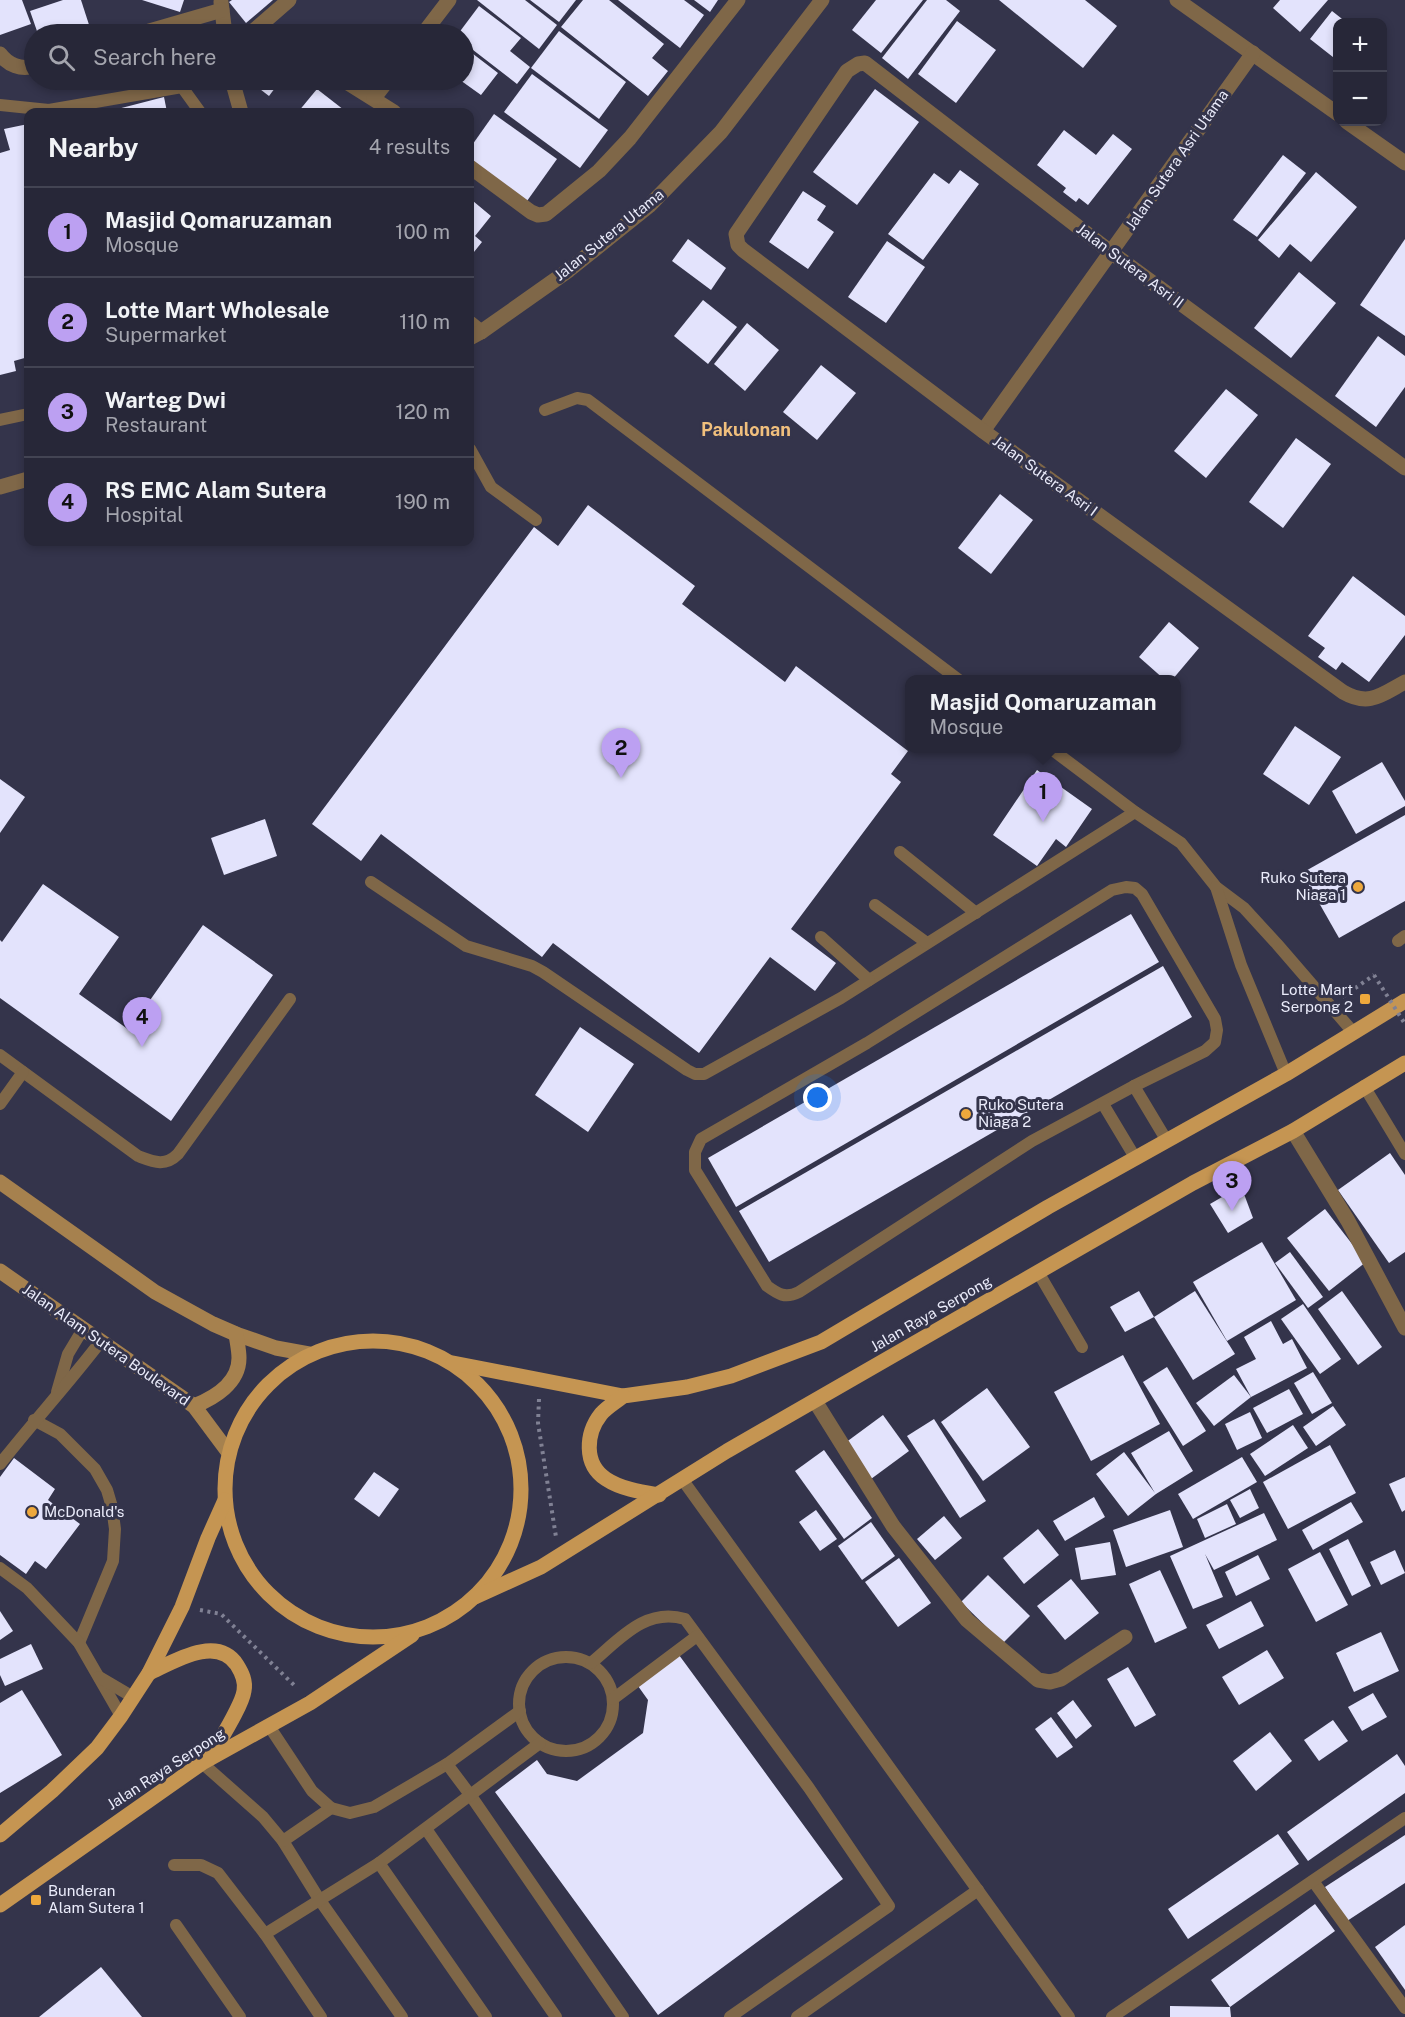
<!DOCTYPE html>
<meta charset="utf-8">
<style>
:root{--surface:#272738;--page:#2f2f40;--text:#f1f3f6;--muted:#a4a5ae;--line:#434453;--accent:#bca0f2}
body{margin:0;font-family:"Public Sans",sans-serif;background:var(--page);color:var(--text)}
.controls{position:absolute;right:18px;top:18px;display:grid;overflow:hidden;border-radius:12px;box-shadow:0 3px 9px #0003}
.controls button{width:54px;height:54px;display:grid;place-items:center;padding:0;border:0;border-bottom:2px solid var(--line);background:var(--surface);color:var(--text);font:30px sans-serif}
.you{position:absolute;left:818px;top:1098px;width:21px;height:21px;margin:-15px;border:4px solid #fff;border-radius:50%;background:#1a73e8;box-shadow:0 0 0 9px #1a73e833}
.badge{display:grid;place-items:center;width:39px;height:39px;border-radius:50%;background:var(--accent);color:#111;font-size:20px;font-weight:700}
.pin{position:absolute;translate:-50% -50px;filter:drop-shadow(0 2px 3px #0008)}
.pin::after{content:'';position:absolute;top:32px;width:21px;height:18px;background:inherit;clip-path:polygon(0 0,100% 0,50% 100%)}
.popup{position:absolute;left:905px;top:675px;width:276px;height:78px;box-sizing:border-box;display:grid;place-content:center;border-radius:12px;background:var(--surface);filter:drop-shadow(0 2px 4px #0005);font-size:20px;white-space:nowrap;color:var(--muted)}
.popup b{font-size:22px;color:var(--text)}
.popup::after{content:'';position:absolute;left:50%;top:100%;margin-left:-12px;border:12px solid transparent;border-top-color:var(--surface)}
.list{margin:0;padding:0;list-style:none}
h2{display:flex;justify-content:space-between;align-items:center;height:78px;margin:0;padding:0 24px;font-size:26px}
h2 small{font-size:20px;font-weight:400;color:var(--muted)}
.list li{display:grid;grid-template-columns:39px 1fr auto;gap:18px;align-items:center;box-sizing:border-box;height:90px;padding:0 24px;border-top:2px solid var(--line)}
.list b{display:block;font-size:22px;white-space:nowrap}
.list p{margin:0;font-size:20px;white-space:nowrap;color:var(--muted)}
.list em{font-size:20px;font-style:normal;color:var(--muted)}
.icon{flex:none;width:33px;height:33px;fill:none;stroke:currentColor;stroke-width:2;stroke-linecap:round;stroke-linejoin:round}
.map{position:relative;flex:none;width:1405px;height:2017px;overflow:hidden}
.search{position:absolute;background:var(--surface);box-shadow:0 3px 9px #0003;left:24px;top:24px;width:450px;height:66px;display:flex;align-items:center;gap:15px;box-sizing:border-box;padding:0 21px;border-radius:33px;color:var(--muted);font-size:22px}
.panel{position:absolute;background:var(--surface);box-shadow:0 3px 9px #0003;left:24px;top:108px;width:450px;height:438px;border-radius:12px}
.map>svg:first-child{display:block}
.building{fill:#e3e3fc}
.lines{fill:none;stroke-linecap:round;stroke-linejoin:round}
.path{stroke:#808194;stroke-width:4;stroke-dasharray:3 4.5;stroke-linecap:butt}
.service{stroke:#7f6748;stroke-width:12}
.minor{stroke:#7f6748;stroke-width:15}
.tertiary{stroke:#7f6748;stroke-width:15}
.secondary{stroke:#a6814e;stroke-width:15}
.primary{stroke:#c59552;stroke-width:15}
.path-bridge{stroke:#808194;stroke-width:4;stroke-dasharray:3 4.5;stroke-linecap:butt}
.poi-dot{fill:#eea83c;stroke:#34344b;stroke-width:2}
.labels{text-anchor:middle;stroke-width:6;stroke-linejoin:round;paint-order:stroke}
.street-label{font-size:15px;fill:#eaebfa;stroke:#34344b}
.poi-label{font-size:15px;fill:#eaebfa;stroke:#34344b;text-anchor:start}
.quarter-label{font-size:18px;font-weight:bold;fill:#f0bf7d;stroke:#34344b}
</style>
<div class="map">
<svg width="1405" height="2017" viewBox="0 0 1405 2017">
<rect width="100%" height="100%" fill="#34344b"/>
<!-- building -->
<g class="building">
<path d="M0,0H22L31,24L0,35Z"/>
<path d="M63,0H81L92,34H38L30,11Z"/>
<path d="M142,0H184L180,12Z"/>
<path d="M232,0H273L246,23L229,2Z"/>
<path d="M477,0H525L557,25L539,49Z"/>
<path d="M530,0H576L559,22Z"/>
<path d="M583,0H609L664,44L652,58L668,71L648,96L561,27Z"/>
<path d="M618,0H684L704,15L680,48Z"/>
<path d="M694,0H718L710,12Z"/>
<path d="M876,0H923L881,53L852,30Z"/>
<path d="M927,0H946L960,11L908,79L882,58Z"/>
<path d="M999,0H1085L1117,26L1083,68Z"/>
<path d="M1280,0H1328L1300,32L1273,8Z"/>
<path d="M479,6L521,38L510,51L530,67L517,84L464,43V34H458Z"/>
<path d="M1332,11L1346,22H1338V61L1310,39Z"/>
<path d="M957,21L996,50L956,103L918,74Z"/>
<path d="M559,31L626,82L599,119L531,68Z"/>
<path d="M464,47L498,73L481,95L460,80H464Z"/>
<path d="M532,74L608,130L580,168L504,112Z"/>
<path d="M248,80H281L269,96Z"/>
<path d="M317,89L344,110L342,112H298Z"/>
<path d="M875,89L919,122L857,205L813,172Z"/>
<path d="M164,97L167,112H106Z"/>
<path d="M494,114L557,159L527,201L470,159V148Z"/>
<path d="M28,124V357L14,361L16,371L0,375V153L10,150L4,129Z"/>
<path d="M1064,130L1096,155L1113,134L1132,149L1088,205L1079,198L1076,202L1063,192L1066,188L1037,165Z"/>
<path d="M1283,155L1306,173L1257,237L1233,220Z"/>
<path d="M960,170L979,184L923,260L888,234L934,173L949,184Z"/>
<path d="M1316,172L1357,207L1311,262L1290,244L1279,258L1258,240Z"/>
<path d="M803,191L826,206L817,220L834,232L808,269L769,242Z"/>
<path d="M473,201L491,216L475,236L482,242L470,257V206Z"/>
<path d="M688,239L726,268L711,290L672,261Z"/>
<path d="M1405,239V336L1360,305Z"/>
<path d="M887,241L925,267L886,323L848,297Z"/>
<path d="M1299,272L1336,303L1291,358L1254,328Z"/>
<path d="M703,300L737,327L708,364L674,336Z"/>
<path d="M747,323L779,350L745,391L714,364Z"/>
<path d="M1378,336L1405,356V387L1376,427L1335,396Z"/>
<path d="M821,365L856,393L817,440L783,412Z"/>
<path d="M1226,389L1258,415L1206,478L1174,451Z"/>
<path d="M1296,438L1331,464L1283,528L1249,502Z"/>
<path d="M1000,494L1033,520L991,574L958,548Z"/>
<path d="M588,505L695,586L682,604L785,682L796,666L908,751L891,774L901,782L791,929L836,963L815,991L770,957L699,1053L553,943L542,957L381,834L361,861L312,824L534,527L558,546Z"/>
<path d="M1353,576L1405,616V635L1369,682L1342,662L1336,670L1318,657L1325,648L1308,636Z"/>
<path d="M1169,622L1199,648L1172,680H1165L1139,657Z"/>
<path d="M1295,726L1341,757L1309,805L1263,774Z"/>
<path d="M1382,762L1405,801V806L1356,834L1332,791Z"/>
<path d="M1037,770L1092,809L1066,847L1056,839L1037,866L993,835Z"/>
<path d="M0,779L25,797L0,833Z"/>
<path d="M1405,815V901L1339,938L1302,873Z"/>
<path d="M265,819L277,856L224,875L211,838Z"/>
<path d="M43,884L119,937L79,994L129,1030L203,925L273,975L171,1121L0,998V940L2,942Z"/>
<path d="M1131,914L1159,962L736,1207L708,1158Z"/>
<path d="M1163,966L1192,1017L769,1262L739,1211Z"/>
<path d="M580,1027L634,1064L588,1132L535,1095Z"/>
<path d="M1390,1153L1405,1175V1252L1389,1263L1338,1190Z"/>
<path d="M1241,1186L1253,1218L1228,1233L1210,1204Z"/>
<path d="M1325,1209L1366,1262L1329,1291L1287,1238Z"/>
<path d="M1262,1242L1296,1300L1227,1341L1193,1282Z"/>
<path d="M1290,1252L1323,1297L1308,1308L1275,1263Z"/>
<path d="M1139,1291L1154,1317L1125,1332L1110,1307Z"/>
<path d="M1195,1291L1235,1354L1193,1380L1154,1317Z"/>
<path d="M1342,1291L1382,1347L1358,1365L1318,1309Z"/>
<path d="M1303,1304L1341,1359L1320,1374L1281,1319Z"/>
<path d="M1271,1321L1283,1344L1292,1339L1307,1368L1251,1397L1236,1369L1256,1359L1244,1337Z"/>
<path d="M1123,1355L1160,1424L1091,1461L1054,1392Z"/>
<path d="M1167,1367L1206,1431L1183,1446L1143,1382Z"/>
<path d="M1313,1372L1332,1403L1312,1414L1294,1383Z"/>
<path d="M1234,1375L1251,1397L1214,1426L1196,1403Z"/>
<path d="M987,1388L1030,1447L983,1481L941,1422Z"/>
<path d="M1289,1389L1303,1414L1267,1433L1253,1408Z"/>
<path d="M1333,1406L1346,1425L1316,1446L1303,1427Z"/>
<path d="M1250,1412L1262,1438L1237,1450L1225,1424Z"/>
<path d="M883,1415L909,1451L871,1479L845,1443Z"/>
<path d="M934,1419L986,1501L960,1518L907,1436Z"/>
<path d="M1293,1425L1308,1448L1265,1476L1250,1454Z"/>
<path d="M1169,1431L1193,1471L1156,1494L1128,1516L1096,1474L1124,1452L1155,1493L1131,1453Z"/>
<path d="M1330,1445L1356,1493L1288,1529L1263,1482Z"/>
<path d="M824,1450L872,1518L844,1539L795,1471Z"/>
<path d="M1242,1457L1257,1482L1193,1519L1178,1494Z"/>
<path d="M14,1458L55,1489L48,1500L80,1524L46,1569L35,1561L26,1574L0,1555V1477Z"/>
<path d="M374,1472L399,1489L379,1517L354,1499Z"/>
<path d="M1405,1477V1510L1402,1512L1389,1484Z"/>
<path d="M1250,1489L1259,1508L1240,1518L1230,1500Z"/>
<path d="M1094,1497L1105,1517L1065,1541L1053,1521Z"/>
<path d="M1351,1502L1363,1522L1313,1550L1302,1530Z"/>
<path d="M1227,1504L1236,1524L1205,1538L1197,1519Z"/>
<path d="M816,1510L837,1539L820,1551L799,1522Z"/>
<path d="M1170,1510L1183,1547L1126,1567L1113,1530Z"/>
<path d="M1264,1513L1277,1540L1214,1570L1205,1554L1223,1597L1193,1609L1170,1556Z"/>
<path d="M944,1516L962,1538L935,1560L917,1539Z"/>
<path d="M871,1522L895,1556L862,1580L838,1546Z"/>
<path d="M1038,1529L1059,1555L1024,1584L1003,1558Z"/>
<path d="M1348,1539L1371,1586L1352,1596L1329,1549Z"/>
<path d="M1110,1542L1116,1575L1081,1580L1075,1548Z"/>
<path d="M1395,1550L1405,1573L1381,1585L1370,1562Z"/>
<path d="M1320,1552L1348,1605L1316,1622L1288,1569Z"/>
<path d="M1258,1555L1270,1579L1236,1596L1225,1572Z"/>
<path d="M899,1558L931,1603L898,1627L865,1582Z"/>
<path d="M1160,1570L1187,1628L1155,1643L1129,1584Z"/>
<path d="M988,1575L1030,1616L1003,1643L961,1602Z"/>
<path d="M1071,1579L1099,1613L1065,1640L1037,1606Z"/>
<path d="M1251,1601L1264,1626L1219,1649L1206,1625Z"/>
<path d="M0,1611L13,1631L0,1640Z"/>
<path d="M1381,1632L1399,1671L1354,1692L1336,1653Z"/>
<path d="M31,1644L43,1669L5,1686L0,1675V1659Z"/>
<path d="M1267,1650L1284,1678L1239,1705L1222,1677Z"/>
<path d="M679,1655L843,1879L658,2015L495,1792L537,1760L547,1774L577,1781L643,1733L648,1700L638,1686Z"/>
<path d="M1128,1667L1156,1715L1135,1727L1107,1679Z"/>
<path d="M22,1690L62,1755L0,1793V1703Z"/>
<path d="M1373,1693L1387,1717L1362,1731L1348,1707Z"/>
<path d="M1073,1700L1092,1726L1076,1739L1057,1713Z"/>
<path d="M1051,1717L1073,1747L1057,1758L1035,1729Z"/>
<path d="M1333,1720L1348,1741L1319,1761L1304,1740Z"/>
<path d="M1270,1732L1292,1761L1256,1791L1233,1761Z"/>
<path d="M1397,1754L1405,1766V1793L1308,1861L1287,1832Z"/>
<path d="M1278,1834L1299,1864L1188,1939L1168,1909Z"/>
<path d="M1405,1835V1883L1347,1921L1325,1887Z"/>
<path d="M1315,1904L1335,1931L1230,2007L1231,2017H1170V2006L1230,2007L1211,1980Z"/>
<path d="M1405,1925V1990L1375,1947Z"/>
<path d="M101,1967L142,2017H39Z"/>
</g>
<g class="lines">
<!-- path -->
<g class="path">
<path d="M1345,997L1344,996L1374,975"/>
<path d="M539,1399L538,1423L556,1537"/>
<path d="M200,1610L221,1614L297,1688"/>
</g>
<!-- service -->
<g class="service">
<path d="M0,105L49,110L182,87L200,112"/>
<path d="M545,410L577,398L588,400L959,680"/>
<path d="M0,420L28,414"/>
<path d="M470,449L491,487L536,520"/>
<path d="M1050,748L1135,812L1181,843L1216,887L1244,908L1277,944L1353,1032"/>
<path d="M900,852L976,913"/>
<path d="M371,882L466,946L532,966L543,972L687,1070L695,1074H704L841,998L1135,812"/>
<path d="M1126,887L1135,888L1142,894L1215,1019L1217,1030L1215,1042L1205,1051L1134,1086L1032,1141L799,1292C785,1299 778,1294 767,1286L695,1170V1152L701,1139L867,1043L1112,890Z"/>
<path d="M1216,887L1241,965L1286,1074"/>
<path d="M875,905L927,943"/>
<path d="M821,937L869,980"/>
<path d="M1398,941L1405,936"/>
<path d="M0,1055L138,1156C154,1162 165,1167 178,1154L290,999"/>
<path d="M1134,1086L1167,1141"/>
<path d="M1364,1086L1405,1154"/>
<path d="M0,1104L23,1072"/>
<path d="M1103,1104L1136,1159"/>
<path d="M1038,1272L1082,1347"/>
<path d="M57,1392L68,1354L83,1329"/>
<path d="M34,1420L60,1434L95,1469L107,1490L112,1507L115,1529L113,1561L79,1643"/>
<path d="M0,1464C33,1422 69,1383 101,1341"/>
<path d="M682,1479L1069,2017"/>
<path d="M0,1568L27,1588L79,1643L121,1716"/>
<circle cx="566" cy="1704" r="47"/>
<path d="M591,1663C619,1640 645,1607 685,1619L809,1788L889,1906L730,2017"/>
<path d="M99,1677L133,1697"/>
<path d="M613,1699L697,1636"/>
<path d="M269,1726L312,1791L331,1808L350,1813L374,1807L447,1764L520,1711"/>
<path d="M202,1763L263,1817L283,1841L319,1899L402,2017"/>
<path d="M447,1764L471,1796L623,2017"/>
<path d="M426,1829L556,2017"/>
<path d="M283,1841L331,1808"/>
<path d="M379,1863L486,2017"/>
<path d="M174,1865H201L218,1873L265,1934"/>
<path d="M1313,1881L1405,2008"/>
<path d="M176,1925L240,2017"/>
<path d="M321,2017L265,1934L379,1863L540,1743"/>
<path d="M797,2017L978,1890"/>
<path d="M1112,2017L1405,1818"/>
</g>
<!-- minor -->
<g class="minor">
<path d="M1177,0L1338,114"/>
<path d="M221,2L225,34"/>
<path d="M139,34L222,10"/>
<path d="M250,34L289,0"/>
<path d="M423,34L449,0"/>
<path d="M0,54C8,65 21,70 34,66"/>
<path d="M232,80L241,112"/>
<path d="M343,80L394,112"/>
<path d="M374,98L388,80"/>
<path d="M1347,122L1405,163"/>
<path d="M470,167L531,212L538,215L546,214L599,171L630,138L738,0"/>
<path d="M470,323L481,332"/>
<path d="M983,431L1253,53"/>
<path d="M1405,468L1112,253L865,63L858,64L847,71L736,234L738,245L743,250L983,431L1343,692C1369,707 1381,695 1405,682"/>
<path d="M1293,1131L1348,1221L1405,1328"/>
<path d="M815,1401L893,1526L967,1620L1038,1680L1050,1682L1061,1679L1125,1637"/>
</g>
<!-- tertiary -->
<g class="tertiary">
<path d="M470,338L481,332L569,270L649,206L721,132L822,0"/>
<path d="M0,487L28,479"/>
</g>
<!-- secondary -->
<g class="secondary">
<path d="M0,1182L155,1292L213,1324L236,1334L276,1348L309,1354"/>
<path d="M0,1271L194,1406L229,1453"/>
<path d="M194,1406C214,1398 239,1383 239,1358C239,1350 237,1342 236,1334"/>
</g>
<!-- primary -->
<g class="primary">
<circle cx="373" cy="1489" r="148"/>
<path d="M453,1363L623,1396L687,1387L731,1376L821,1342L1048,1207L1286,1074L1405,1001"/>
<path d="M623,1396C616,1402 607,1407 601,1414C586,1433 583,1464 606,1479C621,1489 641,1492 659,1495"/>
<path d="M475,1597L541,1567L727,1451L1193,1183L1293,1131L1405,1063"/>
<path d="M149,1673C173,1662 217,1634 237,1665C242,1673 246,1681 244,1691C242,1706 218,1743 210,1758"/>
<path d="M0,1835L52,1791L97,1748L121,1716L149,1673L182,1607L208,1538L225,1500"/>
<path d="M0,1905L202,1763L310,1703L412,1635"/>
</g>
<!-- path-bridge -->
<path class="path-bridge" d="M1374,975L1405,1024"/>
</g>
<!-- markers -->
<g class="poi-dot">
<circle cx="1358" cy="887" r="6"/>
<rect x="1359" y="993" width="12" height="12" rx="3"/>
<circle cx="966" cy="1114" r="6"/>
<circle cx="32" cy="1512" r="6"/>
<rect x="30" y="1894" width="12" height="12" rx="3"/>
</g>
<g class="labels">
<!-- street labels -->
<g class="street-label">
<text transform="translate(1177 160) rotate(-55)" y="5">Jalan Sutera Asri Utama</text>
<text transform="translate(609 235) rotate(-39)" y="5">Jalan Sutera Utama</text>
<text transform="translate(1130 266) rotate(37)" y="5">Jalan Sutera Asri II</text>
<text transform="translate(1045 476) rotate(36)" y="5">Jalan Sutera Asri I</text>
<text transform="translate(931 1314) rotate(-30)" y="5">Jalan Raya Serpong</text>
<text transform="translate(106 1345) rotate(35)" y="5">Jalan Alam Sutera Boulevard</text>
<text transform="translate(166 1769) rotate(-33)" y="5">Jalan Raya Serpong</text>
</g>
<!-- poi labels -->
<g class="poi-label">
<text x="1346" y="883" text-anchor="end">Ruko Sutera<tspan x="1346" dy="17">Niaga 1</tspan></text>
<text x="1353" y="995" text-anchor="end">Lotte Mart<tspan x="1353" dy="17">Serpong 2</tspan></text>
<text x="978" y="1110">Ruko Sutera<tspan x="978" dy="17">Niaga 2</tspan></text>
<text x="44" y="1517">McDonald's</text>
<text x="48" y="1896">Bunderan<tspan x="48" dy="17">Alam Sutera 1</tspan></text>
</g>
<!-- quarter labels -->
<g class="quarter-label">
<text x="746" y="436">Pakulonan</text>
</g>
</g>
</svg>
<div class="controls">
<button>+</button>
<button>−</button>
</div>
<div class="you"></div>
<div class="pin badge" style="left:1043px;top:822px">1</div>
<div class="popup"><b>Masjid Qomaruzaman</b>Mosque</div>
<div class="pin badge" style="left:621px;top:778px">2</div>
<div class="pin badge" style="left:1232px;top:1211px">3</div>
<div class="pin badge" style="left:142px;top:1047px">4</div>
<div class="search"><svg class="icon" aria-label="search" viewBox="0 0 24 24"><circle cx="10" cy="10" r="6"/><path d="M15 15l6 6"/></svg>Search here</div>
<section class="panel">
<h2>Nearby<small>4 results</small></h2>
<ul class="list">
<li><span class="badge">1</span><div><b>Masjid Qomaruzaman</b><p>Mosque</p></div><em>100 m</em></li>
<li><span class="badge">2</span><div><b>Lotte Mart Wholesale</b><p>Supermarket</p></div><em>110 m</em></li>
<li><span class="badge">3</span><div><b>Warteg Dwi</b><p>Restaurant</p></div><em>120 m</em></li>
<li><span class="badge">4</span><div><b>RS EMC Alam Sutera</b><p>Hospital</p></div><em>190 m</em></li>
</ul>
</section>
</div>
